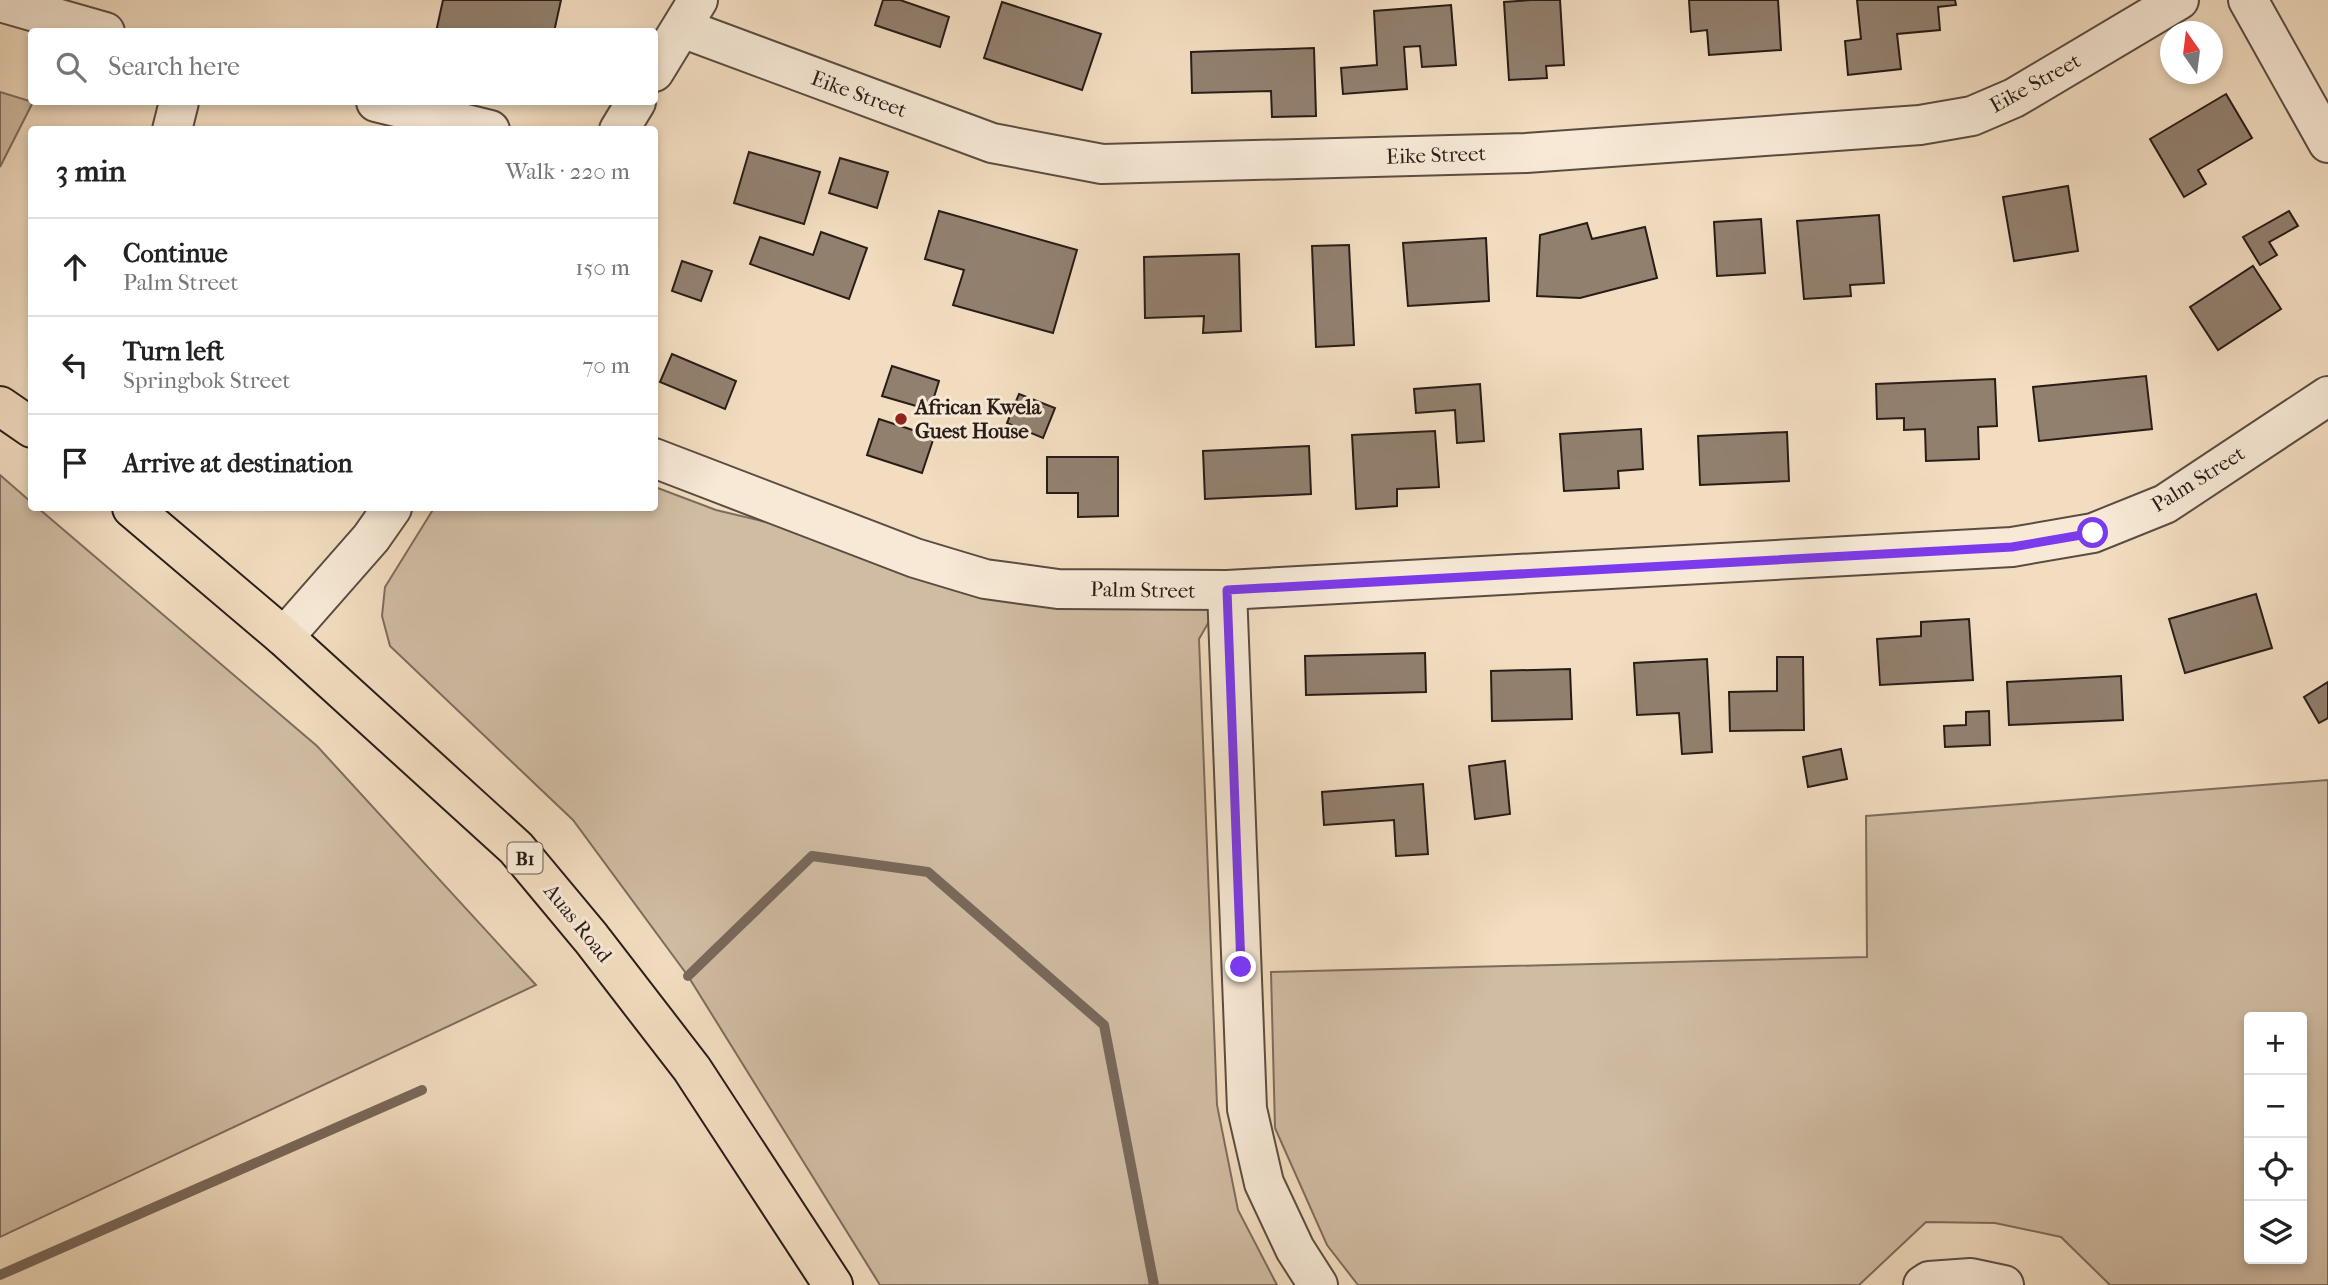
<!DOCTYPE html>
<meta charset="utf-8">
<style>
:root{--surface:#fff;--page:#f2f2f2;--text:#222;--muted:#767676;--line:#e0e0e0}
body{margin:0;font-family:"IM FELL French Canon",serif;background:var(--page);color:var(--text)}
.controls{position:absolute;right:21px;bottom:21px;display:grid;overflow:hidden;border-radius:7px;box-shadow:0 4px 10px #0003}
.controls button{width:63px;height:63px;display:grid;place-items:center;padding:0;border:0;border-bottom:2px solid var(--line);background:var(--surface);color:var(--text);font:35px sans-serif}
.compass{position:absolute;left:2160px;top:21px;width:63px;height:63px;border-radius:50%;background:var(--surface);box-shadow:0 4px 10px #0003;rotate:346deg}
.stop{position:absolute;width:21px;height:21px;margin:-16px;border:5px solid #7c3aed;border-radius:50%;background:#fff}
.stop.end{background:#7c3aed;border-color:#fff;box-shadow:0 2px 7px #0008}
.list{margin:0;padding:0;list-style:none}
h2{display:flex;justify-content:space-between;align-items:center;height:91px;margin:0;padding:0 28px;font-size:30px}
h2 small{font-size:23px;font-weight:400;color:var(--muted)}
.list li{display:grid;grid-template-columns:46px 1fr auto;gap:21px;align-items:center;box-sizing:border-box;height:98px;padding:0 28px;border-top:2px solid var(--line)}
.list b{display:block;font-size:26px;white-space:nowrap}
.list p{margin:0;font-size:23px;white-space:nowrap;color:var(--muted)}
.list em{font-size:23px;font-style:normal;color:var(--muted)}
.icon{flex:none;width:38px;height:38px;fill:none;stroke:currentColor;stroke-width:2;stroke-linecap:round;stroke-linejoin:round}
.map{position:relative;flex:none;width:2328px;height:1285px;overflow:hidden}
.search{position:absolute;background:var(--surface);box-shadow:0 4px 10px #0003;left:28px;top:28px;width:630px;height:77px;display:flex;align-items:center;gap:18px;box-sizing:border-box;padding:0 24px;border-radius:7px;color:var(--muted);font-size:26px}
.panel{position:absolute;background:var(--surface);box-shadow:0 4px 10px #0003;left:28px;top:126px;width:630px;height:385px;border-radius:7px}
.map>svg:first-child{display:block}
.green{fill:#d0bca3;stroke:#7c6c5d;stroke-width:2;fill-rule:evenodd}
.lines{fill:none;stroke-linecap:round;stroke-linejoin:round}
.stream{stroke:#79685a;stroke-width:10}
.building{fill:#92806f;stroke:#291c17;stroke-width:2}
.minor-casing{stroke:#5b4c41;stroke-width:42}
.major-casing{stroke:#291c17;stroke-width:42}
.minor{stroke:#f7e9d6;stroke-width:38}
.major{stroke:#f2ddc0;stroke-width:38}
.route{stroke:#7c3aed;stroke-width:9}
.poi-dot{fill:#8f2418;stroke:#f7e9d6;stroke-width:2.5}
.labels{text-anchor:middle;stroke-width:6;stroke-linejoin:round;paint-order:stroke}
.shield{fill:#f7e9d6;stroke:#675a50;stroke-width:2}
.shield-label{font-size:19px;font-weight:bold;fill:#291c17}
.street-label{font-size:21px;fill:#291c17;stroke:#f7e9d6}
.poi-label{font-size:21px;font-weight:bold;fill:#291c17;stroke:#f7e9d6;text-anchor:start}
</style>
<div class="map">
<svg width="2328" height="1285" viewBox="0 0 2328 1285">
<rect width="100%" height="100%" fill="#f2ddc0"/>
<filter id="stains"><feTurbulence type="fractalNoise" baseFrequency=".00286" numOctaves="4"/><feColorMatrix values="0 0 0 0 .2 0 0 0 0 .09 0 0 0 0 .02 0 0 0 .5 -.17"/></filter>
<radialGradient id="worn" r=".72"><stop offset=".6" stop-color="#630" stop-opacity="0"/><stop offset="1" stop-color="#630" stop-opacity=".3"/></radialGradient>
<!-- green -->
<g class="green">
<path d="M0,92L33,102L0,167Z"/>
<path d="M0,475L31,502L32,508H38L317,746L536,985L0,1237Z"/>
<path d="M655,487L716,510L915,558L1227,590L1199,639L1217,1105L1238,1210L1277,1285H880L688,976L573,820L390,646L382,616L385,587L434,508H654Z"/>
<path d="M2328,780V1285H2110L2061,1237L1995,1223L1926,1222L1859,1285H1358L1327,1245L1275,1128L1271,972L1867,957L1866,816ZM2249,1017H2302V1259H2249Z"/>
</g>
<g class="lines">
<!-- stream -->
<g class="stream">
<path d="M688,976L812,856L928,872L1104,1025L1154,1285"/>
<path d="M0,1275L422,1090"/>
</g>
</g>
<!-- building -->
<g class="building">
<path d="M443,0H561L554,32L486,30L485,32H436Z"/>
<path d="M883,0H900L949,17L940,47L875,25Z"/>
<path d="M1532,0H1560L1564,65L1546,66L1547,78L1509,80L1504,2Z"/>
<path d="M1689,0H1778L1781,50L1709,55L1707,30L1691,32Z"/>
<path d="M1857,0H1955L1956,5L1938,7L1940,30L1897,34L1901,69L1848,75L1845,41L1861,39Z"/>
<path d="M1002,2L1101,34L1082,90L984,58Z"/>
<path d="M1451,5L1456,65L1422,67L1420,46L1404,47L1407,89L1343,94L1341,68L1377,65L1374,11Z"/>
<path d="M1314,48L1316,116L1272,117L1271,91L1192,93L1191,52Z"/>
<path d="M2226,94L2252,138L2198,170L2206,184L2184,197L2150,139Z"/>
<path d="M749,152L820,172L804,224L734,203Z"/>
<path d="M840,158L888,172L877,208L829,193Z"/>
<path d="M2068,186L2078,251L2014,261L2003,197Z"/>
<path d="M939,211L1077,250L1053,333L953,305L964,270L925,259Z"/>
<path d="M2289,211L2298,226L2269,242L2277,255L2260,265L2243,237Z"/>
<path d="M1879,215L1884,283L1850,285L1851,296L1804,299L1797,221Z"/>
<path d="M1761,219L1765,273L1717,276L1714,222Z"/>
<path d="M1587,223L1592,239L1645,227L1657,278L1580,298L1537,296L1540,235Z"/>
<path d="M821,232L867,248L849,299L750,264L760,237L813,255Z"/>
<path d="M1486,238L1489,301L1408,306L1403,243Z"/>
<path d="M1349,245L1354,345L1316,347L1312,246Z"/>
<path d="M1239,254L1241,331L1203,333L1204,316L1145,318L1144,257Z"/>
<path d="M682,261L712,271L701,301L672,291Z"/>
<path d="M2253,266L2281,309L2218,350L2190,307Z"/>
<path d="M672,354L736,381L725,409L660,382Z"/>
<path d="M892,366L939,381L930,410L882,396Z"/>
<path d="M2146,376L2152,429L2039,441L2033,387Z"/>
<path d="M1995,379L1997,426L1978,427L1979,459L1926,461L1925,429L1904,430V418L1877,419L1876,384Z"/>
<path d="M1480,384L1484,441L1457,443L1455,410L1416,413L1414,389Z"/>
<path d="M1019,394L1055,408L1043,438L1007,423Z"/>
<path d="M879,419L934,437L922,473L867,455Z"/>
<path d="M1641,429L1643,469L1618,471L1619,488L1564,491L1560,434Z"/>
<path d="M1435,431L1439,487L1397,489V506L1356,509L1352,435Z"/>
<path d="M1787,432L1789,481L1700,485L1698,436Z"/>
<path d="M1309,446L1311,494L1205,499L1203,451Z"/>
<path d="M1047,457H1118V516L1078,517V493H1047Z"/>
<path d="M2256,594L2272,648L2185,673L2169,619Z"/>
<path d="M1969,619L1973,680L1880,685L1877,639L1921,636V622Z"/>
<path d="M1425,653L1426,692L1306,695L1305,656Z"/>
<path d="M1777,657H1803L1804,730L1730,731L1729,692L1777,691Z"/>
<path d="M1707,659L1712,752L1682,754L1679,713L1637,715L1634,663Z"/>
<path d="M1570,669L1572,719L1492,721L1491,671Z"/>
<path d="M2121,676L2123,720L2009,725L2007,682Z"/>
<path d="M2328,682V718L2319,723L2304,697Z"/>
<path d="M1989,711L1990,745L1945,747L1944,726L1966,725V712Z"/>
<path d="M1841,749L1847,779L1808,787L1803,757Z"/>
<path d="M1505,761L1510,814L1475,819L1469,766Z"/>
<path d="M1423,784L1428,854L1396,856L1394,820L1324,825L1322,792Z"/>
</g>
<g class="lines">
<defs>
<g id="minor">
<path d="M2248,0L2328,143"/>
<path d="M0,2L105,32"/>
<path d="M682,28L992,143L1102,164L1526,153L1920,125L1972,116L2014,98L2179,0"/>
<path d="M654,72L698,0"/>
<path d="M376,102L490,130"/>
<path d="M172,130L179,102"/>
<path d="M619,130L636,102"/>
<path d="M654,458L915,558L985,579L1058,589L1227,590L2012,547L2093,533L2165,504L2328,396"/>
<path d="M1227,590L1247,1109L1264,1183L1295,1249L1318,1285"/>
<path d="M284,637L371,538L392,508"/>
<path d="M1923,1285L1929,1281L1971,1278L2004,1285"/>
</g>
<g id="major">
<path d="M0,406L32,428"/>
<path d="M132,508L284,637L516,848L591,938L692,1069L833,1285"/>
</g>
</defs>
<!-- minor casing -->
<use href="#minor" class="minor-casing"/>
<!-- major casing -->
<use href="#major" class="major-casing"/>
<!-- minor -->
<use href="#minor" class="minor"/>
<!-- major -->
<use href="#major" class="major"/>
</g>
<g class="lines">
<!-- route -->
<path class="route" d="M1241,967L1227,590L2012,547L2093,533"/>
</g>
<!-- markers -->
<circle class="poi-dot" cx="901" cy="419" r="7"/>
<g class="labels">
<!-- shield labels -->
<rect class="shield" x="507.5" y="842.5" width="35" height="31" rx="5"/>
<g class="shield-label">
<text x="525" y="865">B1</text>
</g>
<!-- street labels -->
<g class="street-label">
<text transform="translate(2035 83) rotate(-29)" y="7">Eike Street</text>
<text transform="translate(859 94) rotate(20)" y="7">Eike Street</text>
<text transform="translate(1436 155) rotate(-2)" y="7">Eike Street</text>
<text transform="translate(2198 479) rotate(-32)" y="7">Palm Street</text>
<text transform="translate(1143 590) rotate(1)" y="7">Palm Street</text>
<text transform="translate(578 923) rotate(51)" y="7">Auas Road</text>
</g>
<!-- poi labels -->
<g class="poi-label">
<text x="915" y="414">African Kwela<tspan x="915" dy="24">Guest House</tspan></text>
</g>
</g>
<rect width="100%" height="100%" filter="url(#stains)"/>
<rect width="100%" height="100%" fill="url(#worn)"/>
</svg>
<div class="controls">
<button>+</button>
<button>−</button>
<button><svg class="icon" aria-label="locate" viewBox="0 0 24 24"><circle cx="12" cy="12" r="6"/><path d="M12 2v4M12 18v4M2 12h4M18 12h4"/></svg></button>
<button><svg class="icon" aria-label="layers" viewBox="0 0 24 24"><path d="M12 4l9 5-9 5-9-5zM3 14l9 5 9-5"/></svg></button>
</div>
<svg class="compass" viewBox="-18 -18 36 36"><path d="M0-13l5 13h-10z" fill="#e53935"/><path d="M0 13l5-13h-10z" fill="#767676"/></svg>
<div class="stop" style="left:2093px;top:533px"></div>
<div class="stop end" style="left:1241px;top:967px"></div>
<div class="search"><svg class="icon" aria-label="search" viewBox="0 0 24 24"><circle cx="10" cy="10" r="6"/><path d="M15 15l6 6"/></svg>Search here</div>
<section class="panel">
<h2>3 min<small>Walk · 220 m</small></h2>
<ul class="list">
<li><svg class="icon" aria-label="ahead" viewBox="0 0 24 24"><path d="M12 20V5M6 11l6-6 6 6"/></svg><div><b>Continue</b><p>Palm Street</p></div><em>150 m</em></li>
<li><svg class="icon" aria-label="left" viewBox="0 0 24 24"><path d="M17 20v-9H6M10 6l-5 5 5 5"/></svg><div><b>Turn left</b><p>Springbok Street</p></div><em>70 m</em></li>
<li><svg class="icon" aria-label="arrive" viewBox="0 0 24 24"><path d="M6 21V4h12l-3 4 3 4H6"/></svg><div><b>Arrive at destination</b></div></li>
</ul>
</section>
</div>
